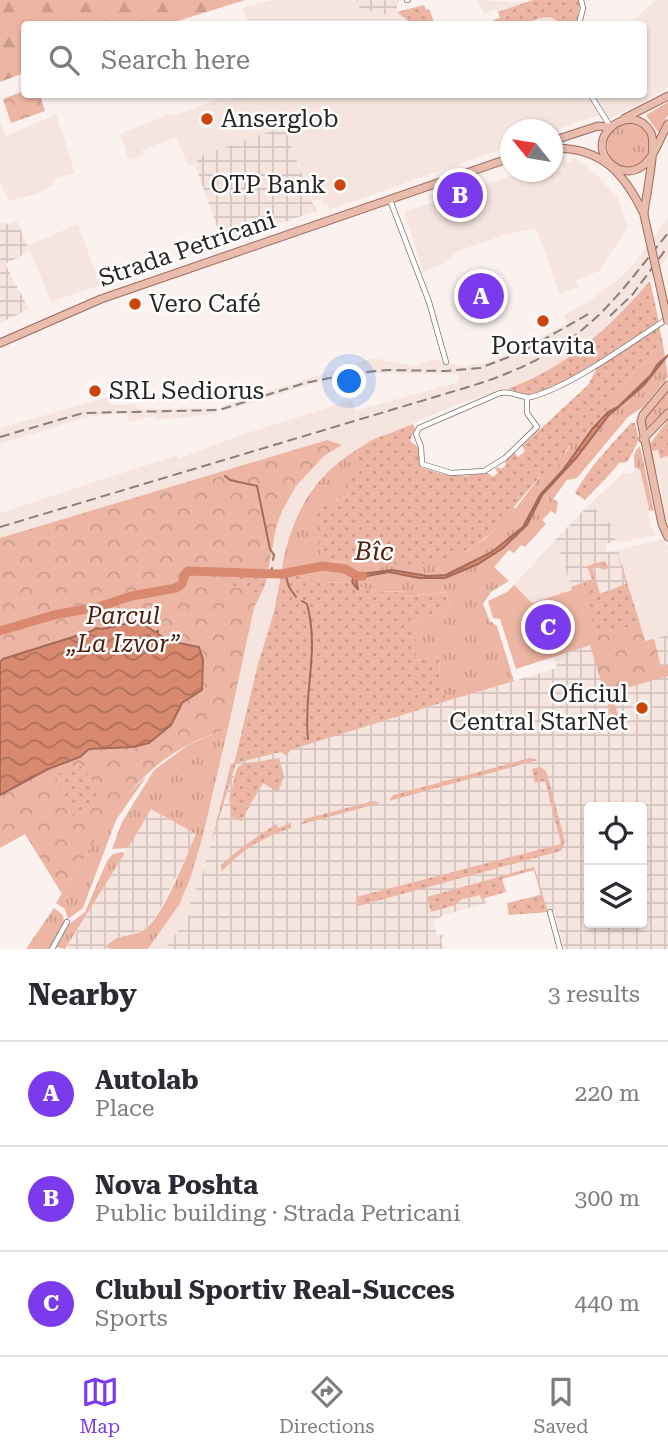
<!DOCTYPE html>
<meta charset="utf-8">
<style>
:root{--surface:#fff;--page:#f7f7f7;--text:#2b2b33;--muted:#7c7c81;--line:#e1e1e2;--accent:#7c3aed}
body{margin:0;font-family:"Roboto Serif",serif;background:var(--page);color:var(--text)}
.controls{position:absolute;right:21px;bottom:21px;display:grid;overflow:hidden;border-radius:7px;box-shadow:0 2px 5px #0004}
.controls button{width:63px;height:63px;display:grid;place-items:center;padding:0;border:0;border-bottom:2px solid var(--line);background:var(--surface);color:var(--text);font:35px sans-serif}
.compass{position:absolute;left:500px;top:119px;width:63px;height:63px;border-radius:50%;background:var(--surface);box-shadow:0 2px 5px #0004;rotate:300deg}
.you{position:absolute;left:350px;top:382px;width:24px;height:24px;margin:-18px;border:5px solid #fff;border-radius:50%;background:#1a73e8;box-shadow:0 0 0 10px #1a73e833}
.badge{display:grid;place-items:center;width:46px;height:46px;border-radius:50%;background:var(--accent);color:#fff;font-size:23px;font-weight:700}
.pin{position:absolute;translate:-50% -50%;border:4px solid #fff;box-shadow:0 2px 7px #0006}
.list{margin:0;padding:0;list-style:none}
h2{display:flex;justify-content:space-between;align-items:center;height:91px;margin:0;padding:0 28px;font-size:30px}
h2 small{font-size:23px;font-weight:400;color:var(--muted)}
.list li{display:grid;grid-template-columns:46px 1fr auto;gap:21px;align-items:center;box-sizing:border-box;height:105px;padding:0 28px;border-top:2px solid var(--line)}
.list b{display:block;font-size:26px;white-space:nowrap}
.list p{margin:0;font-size:23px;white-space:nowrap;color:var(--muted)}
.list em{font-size:23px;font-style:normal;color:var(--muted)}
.icon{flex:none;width:38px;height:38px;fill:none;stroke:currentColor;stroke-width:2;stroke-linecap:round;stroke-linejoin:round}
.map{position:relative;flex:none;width:668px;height:949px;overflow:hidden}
.search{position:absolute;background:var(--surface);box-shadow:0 2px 5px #0004;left:21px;right:21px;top:21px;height:77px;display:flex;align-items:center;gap:18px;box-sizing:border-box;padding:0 24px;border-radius:7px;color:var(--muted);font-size:26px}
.sheet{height:406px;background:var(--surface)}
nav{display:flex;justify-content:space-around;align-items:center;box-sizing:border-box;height:98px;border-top:2px solid var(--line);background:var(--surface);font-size:19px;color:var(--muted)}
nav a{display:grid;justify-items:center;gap:4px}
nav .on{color:var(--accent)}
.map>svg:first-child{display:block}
.built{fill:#f6e5df}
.industrial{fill:url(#industrial-grid);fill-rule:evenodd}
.grass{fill:url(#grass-tufts)}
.forest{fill:url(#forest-firs)}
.park{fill:url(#park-crowns)}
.garden{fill:url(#garden-dots)}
.pitch{fill:#edb5a3}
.water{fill:url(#water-waves);stroke:#a46b58;stroke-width:2}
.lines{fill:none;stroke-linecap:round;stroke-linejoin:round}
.stream{stroke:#a46b58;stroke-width:2}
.river{stroke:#d9896f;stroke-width:9}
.minor-casing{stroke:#7a7370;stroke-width:6}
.primary-casing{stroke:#9d6b5a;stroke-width:9}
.minor{stroke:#fff;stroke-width:4.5}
.primary{stroke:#eabcad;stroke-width:7}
.rail{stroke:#86807f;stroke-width:2;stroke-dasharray:10 5;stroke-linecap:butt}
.primary-bridge-casing{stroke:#9d6b5a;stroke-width:9;stroke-linecap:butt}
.primary-bridge{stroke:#eabcad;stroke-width:7}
.poi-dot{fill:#cb450a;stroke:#fff;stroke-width:2.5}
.labels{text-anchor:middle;stroke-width:5;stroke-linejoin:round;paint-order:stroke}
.poi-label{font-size:24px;fill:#282524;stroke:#fff;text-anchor:start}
.street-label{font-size:24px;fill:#282524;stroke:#fff}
.park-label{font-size:24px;font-style:italic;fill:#511e0d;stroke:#fff}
.water-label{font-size:26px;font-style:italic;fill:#54210f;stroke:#fff}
</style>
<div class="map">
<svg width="668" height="949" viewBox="0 0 668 949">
<defs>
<pattern id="industrial-grid" width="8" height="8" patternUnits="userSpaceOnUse" patternTransform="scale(1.75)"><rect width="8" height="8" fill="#f6e5df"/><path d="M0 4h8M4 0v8" fill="none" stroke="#d3c4bf"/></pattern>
<pattern id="grass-tufts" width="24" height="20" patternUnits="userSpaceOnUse" patternTransform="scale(1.75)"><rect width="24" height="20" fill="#edb5a3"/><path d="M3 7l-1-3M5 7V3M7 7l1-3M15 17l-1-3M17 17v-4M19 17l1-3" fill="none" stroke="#cb9c8c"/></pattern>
<pattern id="forest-firs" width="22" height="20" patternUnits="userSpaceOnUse" patternTransform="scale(1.75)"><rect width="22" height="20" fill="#edb5a3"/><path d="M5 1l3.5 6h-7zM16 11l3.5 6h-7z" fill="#cb9c8c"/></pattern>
<pattern id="park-crowns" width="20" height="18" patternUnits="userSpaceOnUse" patternTransform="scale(1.75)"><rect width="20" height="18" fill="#edb5a3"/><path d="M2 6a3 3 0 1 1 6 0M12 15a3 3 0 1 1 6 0" fill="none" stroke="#cb9c8c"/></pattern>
<pattern id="garden-dots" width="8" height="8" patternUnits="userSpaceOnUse" patternTransform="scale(1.75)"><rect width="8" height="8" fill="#edb5a3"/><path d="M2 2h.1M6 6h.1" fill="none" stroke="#cb9c8c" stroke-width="1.8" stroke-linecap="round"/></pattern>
<pattern id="water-waves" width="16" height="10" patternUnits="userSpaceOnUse" patternTransform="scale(1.75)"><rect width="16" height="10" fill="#d9896f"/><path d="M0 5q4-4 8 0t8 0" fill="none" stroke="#b0705b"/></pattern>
</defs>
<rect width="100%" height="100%" fill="#fbf2f0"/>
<!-- built -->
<g class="built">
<path d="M272,0H357L360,9L388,15L424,5L426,10L429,9L435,24H248L242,8Z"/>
<path d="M477,0L524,2L578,0L580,4L576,24H483L501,17L496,9L485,14Z"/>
<path d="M655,0H668V87L651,98L609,119L596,95L644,94V24H630Z"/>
<path d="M245,94L587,95L599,115L553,131L552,130H510V146L329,210L327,203L323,204L321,199L313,201L284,127L200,156L195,165H188L176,137L142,150L144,155L129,160L120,134L170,114L172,116L224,97L226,101Z"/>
<path d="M56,114L75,173L56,178L52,185L36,194L9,201L0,182V121L6,136Z"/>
<path d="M573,157L598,176L617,197L628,227L599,271L576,280L579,287L560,294L536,228L505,235L458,251L443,264L423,272L404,212L524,172H527L529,176L526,178L528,182L564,170L563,164L565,162H572Z"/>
<path d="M668,217V255L656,274L621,314L570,359L515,386L458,404L367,443L337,463L312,488L302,504L284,552L282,571H268L276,528L282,511L296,486L325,455L341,445L327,440L0,538V513L177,455L179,459L241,435L352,400L355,411L459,382V374L375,373L315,383L223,412L225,405L373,358L413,366L433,359L466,366L489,362L515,352L567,323L564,316L592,299L622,276L637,260Z"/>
<path d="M78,224L98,279L101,278L103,284L51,302L28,246Z"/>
<path d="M108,397L111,405L136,404L138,409L215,408L216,414L157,420L155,416L129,422L125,413L101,415L83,418L0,444V428Z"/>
<path d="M658,450L660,458L668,456V525L661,506L662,494L659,476L654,472L652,452Z"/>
<path d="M635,467L640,470L649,508L647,510L653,532L658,535L617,543L611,524L590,504L624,472L633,474Z"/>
<path d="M556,539L572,590L532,603L514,585Z"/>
<path d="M662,539L668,546V635L645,641L618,550Z"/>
<path d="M267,575H281L274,612L258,664L233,764H231L203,872L190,903L193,910L165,949H148L179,905L202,838L254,608Z"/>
</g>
<!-- industrial -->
<g class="industrial">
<path d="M357,0H398L399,2L397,3V12L388,15L360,9Z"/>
<path d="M284,127L316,211L223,243L195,165L200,156Z"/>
<path d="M17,221L30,251L5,264L29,309L0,323V222L8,224Z"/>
<path d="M590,504L611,524L616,541L606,544L607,552L618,550L645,641L668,635V949H564L554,911L529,914L525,899L541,894L534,870L502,879L506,892L486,897L487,903L444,915L433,921L437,936L444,934V938L441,939L443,949H165L193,910L190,903L203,872L231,764L289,749L557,668L554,657L596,643L583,583L571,587L556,539ZM589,807H642V923H589Z"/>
<path d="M151,809L197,834L159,911L147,929L111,940L106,946L111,949H66Z"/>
</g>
<!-- grass -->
<g class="grass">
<path d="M668,102V115L658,132L646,115Z"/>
<circle cx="629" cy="145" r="22"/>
<path d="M663,344L668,377L643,407L628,417L577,478L567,480L553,499L558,502L556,514L551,511L542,520L546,524L525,547L521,545L514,553L509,550L494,567L509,581L491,592L483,604L490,621L497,626L514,681L447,701L439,680L440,657L416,660V635L412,622L451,608L445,592L405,597L406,592C391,591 366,594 355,583L325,582L297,575H281C283,566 283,557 286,548C299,505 314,478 353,452L359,465L350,494L334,501L321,562L385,560L386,565L441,561L467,551L486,538L515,509L542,474L558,465L566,455L565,454L571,445L580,441L612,404L611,402L637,369L650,358V353Z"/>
<path d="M668,390V408L650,428L646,427L644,423L646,416Z"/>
<path d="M640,446L654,511L647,510L649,508L640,470L635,467C633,457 633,453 640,446Z"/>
<path d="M228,728L202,839L190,879L179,905L148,949H111L106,947C116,932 138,938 149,926C168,905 184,861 196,834L151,809L128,848L112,849L122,822L154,770L188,745Z"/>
<path d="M147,776L116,820L83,908L68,919L65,909L56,903C85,859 106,809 147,776Z"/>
<path d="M122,852L125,853L65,949L56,947L68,925L85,912L107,861L113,854Z"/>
<path d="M54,908L63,915L64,922L49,949H26Z"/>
</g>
<!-- forest -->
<path class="forest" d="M0,0H245L168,24H24V73L0,82Z"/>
<!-- park -->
<g class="park">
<path d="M24,91V94L40,95L45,111L11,123L3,99Z"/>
<path d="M327,440L342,445L325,455L296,486L282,511L276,528L266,583L254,608L228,728C215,734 201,738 188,745C127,777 96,838 62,894L25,834L0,848V538Z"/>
<path d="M640,624L645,641L654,639L661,666L668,665V676L612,692L620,723L614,725L590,645L596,643L595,635Z"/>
</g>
<!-- garden -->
<g class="garden">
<path d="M533,0H578L580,4L576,24H562L551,17L540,18L524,24H483L500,18L498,12Z"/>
<path d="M424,5L426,10L429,9L435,24H412L397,12Z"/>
<path d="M650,281L659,322C629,341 560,391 529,394C521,394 514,391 507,389C569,366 607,330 650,281Z"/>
<path d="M659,326L663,344L650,353V358L637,369L611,402L612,404L580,441L572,446L570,445L565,453L566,455L558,466L542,474L514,507L515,509C495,530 472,554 441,561C424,565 404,564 386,565L384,560L321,562L316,514L324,506L350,494L342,478L359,465L353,452L372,440L413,424L415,429L410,441L419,448L420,467L443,474L465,476L488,473L493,477L498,473L495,469L498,467L501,469L506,465L505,460L513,451L518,457L525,451L522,446L588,385L598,366Z"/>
<path d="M668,420V456L660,458L658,450L652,451L655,466L652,464L649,445Z"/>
<path d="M631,423H635L639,440C637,443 629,460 627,462L619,463C609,476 600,484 585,500L575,493C590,466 611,445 631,423Z"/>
<path d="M617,550L640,624L595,635L583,583L592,579L587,566L604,561L609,568L602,570L600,566L593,569L600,594L626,584Z"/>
<path d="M267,575L261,594L246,588H229L227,580L229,577Z"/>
<path d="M281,575H297L326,582L355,583C367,594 391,591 407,592L406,597L445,592L451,608L412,622L416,634V660L440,657L439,680L447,701L290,750L287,756L281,752L236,763L211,844L231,764L234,763L258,664L274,612Z"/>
<path d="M279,758L284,777L278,792L263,783L241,821L232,817L229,799L237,768L243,764Z"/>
<path d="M530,758L538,760L389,801L393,795Z"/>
<path d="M76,765L81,766L106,797L73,816L55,776Z"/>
<path d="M540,767L545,770L547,774L565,841L561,851L358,906L356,897L561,844L545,781L535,783L532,769Z"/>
<path d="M374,801L380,803L299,825L308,818Z"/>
<path d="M291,823V828C261,838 245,848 222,871L221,865L241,848L276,824L278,828Z"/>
<path d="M534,867L548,912L509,915L507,903L541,895L534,870L502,879L506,892L481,899L480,895L462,899L455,905L431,912L427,897Z"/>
</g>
<!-- pitch -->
<path class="pitch" d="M583,583L597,643L516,669L500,619L493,618L488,601L507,592L514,585L532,603L572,590L571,587Z"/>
<!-- water -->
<g class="water">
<path d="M668,355L644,385L609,415L577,457L542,495L527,525L503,548L478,564L445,578H419L389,572L356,578L358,590L352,582L354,575L392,570L428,576L446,575L492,552L523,527L540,495L563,470L593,428L608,412L618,407L651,375L657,365Z"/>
<path d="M139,621L155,632L158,631V634L169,641L199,647L203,660L202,690L182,703L171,725L149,743L133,747L89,749L80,757L48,769L0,795V662L3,659L92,631L96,628L102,629Z"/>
</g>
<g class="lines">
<!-- stream -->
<g class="stream">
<path d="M225,476L230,480L257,486L270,549L274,555L273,560"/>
<path d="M285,573L289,587L296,597"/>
<path d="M270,574L272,568"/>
<path d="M302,601L307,604C320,652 303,692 308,739"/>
</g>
<!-- river -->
<path class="river" d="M0,631L54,615L98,607L132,596L176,588L182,584L185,574L188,571L281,574L323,566L345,569L357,576H363"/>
<defs>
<g id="minor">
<path d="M407,0H408"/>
<path d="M579,24L583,8L581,0"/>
<path d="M590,94L610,126"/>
<path d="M390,200L429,302L446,362"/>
<path d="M527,398V413L537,427L505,458L484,471L451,473L422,464L421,447L416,434L419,428L500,393C512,390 521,399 531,397C570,387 632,342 667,319"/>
<path d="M550,912L560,949"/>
<path d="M52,949L67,922"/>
</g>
<g id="primary">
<path d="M625,118L668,96"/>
<path d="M552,141L598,126L610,127"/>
<path d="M552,148C602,147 624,173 644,214"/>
<path d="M644,213C646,196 657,145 651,133C634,100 584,134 609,162C614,168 621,171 629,171C652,170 658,140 668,124"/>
<path d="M0,343L101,299L510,158"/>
<path d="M668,385L643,415L641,421L662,524L668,537"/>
<path d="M643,439L668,413"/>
</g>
</defs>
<!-- minor casing -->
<use href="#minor" class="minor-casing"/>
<!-- primary casing -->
<use href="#primary" class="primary-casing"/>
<!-- minor -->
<use href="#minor" class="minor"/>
<!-- primary -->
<use href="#primary" class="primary"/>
<!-- rail -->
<g class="rail">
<path d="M610,316L633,294L666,249"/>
<path d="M0,437L83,413L219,410L305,383L355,373L388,370L445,371L480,368L522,352L590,313"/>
<path d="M0,527L458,390C503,377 546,360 583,329C616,302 641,266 668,233"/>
</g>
<defs>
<path id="primary-bridge" d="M644,215L668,322"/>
</defs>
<!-- primary-bridge casing -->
<use href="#primary-bridge" class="primary-bridge-casing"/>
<!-- primary-bridge -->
<use href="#primary-bridge" class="primary-bridge"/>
</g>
<!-- markers -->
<g class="poi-dot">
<circle cx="207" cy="119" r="7"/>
<circle cx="340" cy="185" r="7"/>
<circle cx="135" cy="304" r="7"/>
<circle cx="543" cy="321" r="7"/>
<circle cx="95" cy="391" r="7"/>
<circle cx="642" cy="708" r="7"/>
</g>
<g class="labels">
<!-- poi labels -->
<g class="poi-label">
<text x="221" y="127">Anserglob</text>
<text x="326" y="193" text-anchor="end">OTP Bank</text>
<text x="149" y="312">Vero Café</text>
<text x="543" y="354" text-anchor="middle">Portavita</text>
<text x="109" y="399">SRL Sediorus</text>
<text x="628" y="702" text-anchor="end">Oficiul<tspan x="628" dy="28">Central StarNet</tspan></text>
</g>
<!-- street labels -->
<g class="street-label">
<text transform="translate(187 249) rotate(-19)" y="8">Strada Petricani</text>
</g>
<!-- park labels -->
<g class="park-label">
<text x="123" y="624">Parcul<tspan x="123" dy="28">„La Izvor”</tspan></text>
</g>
<!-- water labels -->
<g class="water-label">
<text transform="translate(374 551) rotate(1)" y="9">Bîc</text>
</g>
</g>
</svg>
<div class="controls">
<button><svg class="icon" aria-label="locate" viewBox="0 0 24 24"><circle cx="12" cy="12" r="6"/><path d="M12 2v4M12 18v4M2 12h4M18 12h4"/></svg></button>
<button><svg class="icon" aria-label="layers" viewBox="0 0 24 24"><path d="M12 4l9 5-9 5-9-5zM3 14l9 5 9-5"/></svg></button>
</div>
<svg class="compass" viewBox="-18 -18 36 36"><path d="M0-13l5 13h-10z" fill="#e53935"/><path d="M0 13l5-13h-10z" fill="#7c7c81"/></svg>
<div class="you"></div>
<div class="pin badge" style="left:481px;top:296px">A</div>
<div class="pin badge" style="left:460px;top:195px">B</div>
<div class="pin badge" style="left:548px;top:627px">C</div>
<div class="search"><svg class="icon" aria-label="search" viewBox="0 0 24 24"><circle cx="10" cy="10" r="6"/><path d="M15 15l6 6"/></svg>Search here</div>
</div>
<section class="sheet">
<h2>Nearby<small>3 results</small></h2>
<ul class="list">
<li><span class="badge">A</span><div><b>Autolab</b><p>Place</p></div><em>220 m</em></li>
<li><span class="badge">B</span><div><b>Nova Poshta</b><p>Public building · Strada Petricani</p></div><em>300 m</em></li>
<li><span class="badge">C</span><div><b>Clubul Sportiv Real-Succes</b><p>Sports</p></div><em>440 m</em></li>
</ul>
</section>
<nav>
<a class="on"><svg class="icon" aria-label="map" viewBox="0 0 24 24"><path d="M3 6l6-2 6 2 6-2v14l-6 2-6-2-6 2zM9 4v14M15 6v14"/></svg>Map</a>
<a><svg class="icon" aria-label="directions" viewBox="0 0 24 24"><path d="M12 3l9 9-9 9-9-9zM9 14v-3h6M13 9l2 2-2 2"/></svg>Directions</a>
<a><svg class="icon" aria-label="saved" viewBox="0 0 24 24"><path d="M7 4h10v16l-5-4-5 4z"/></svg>Saved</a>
</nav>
